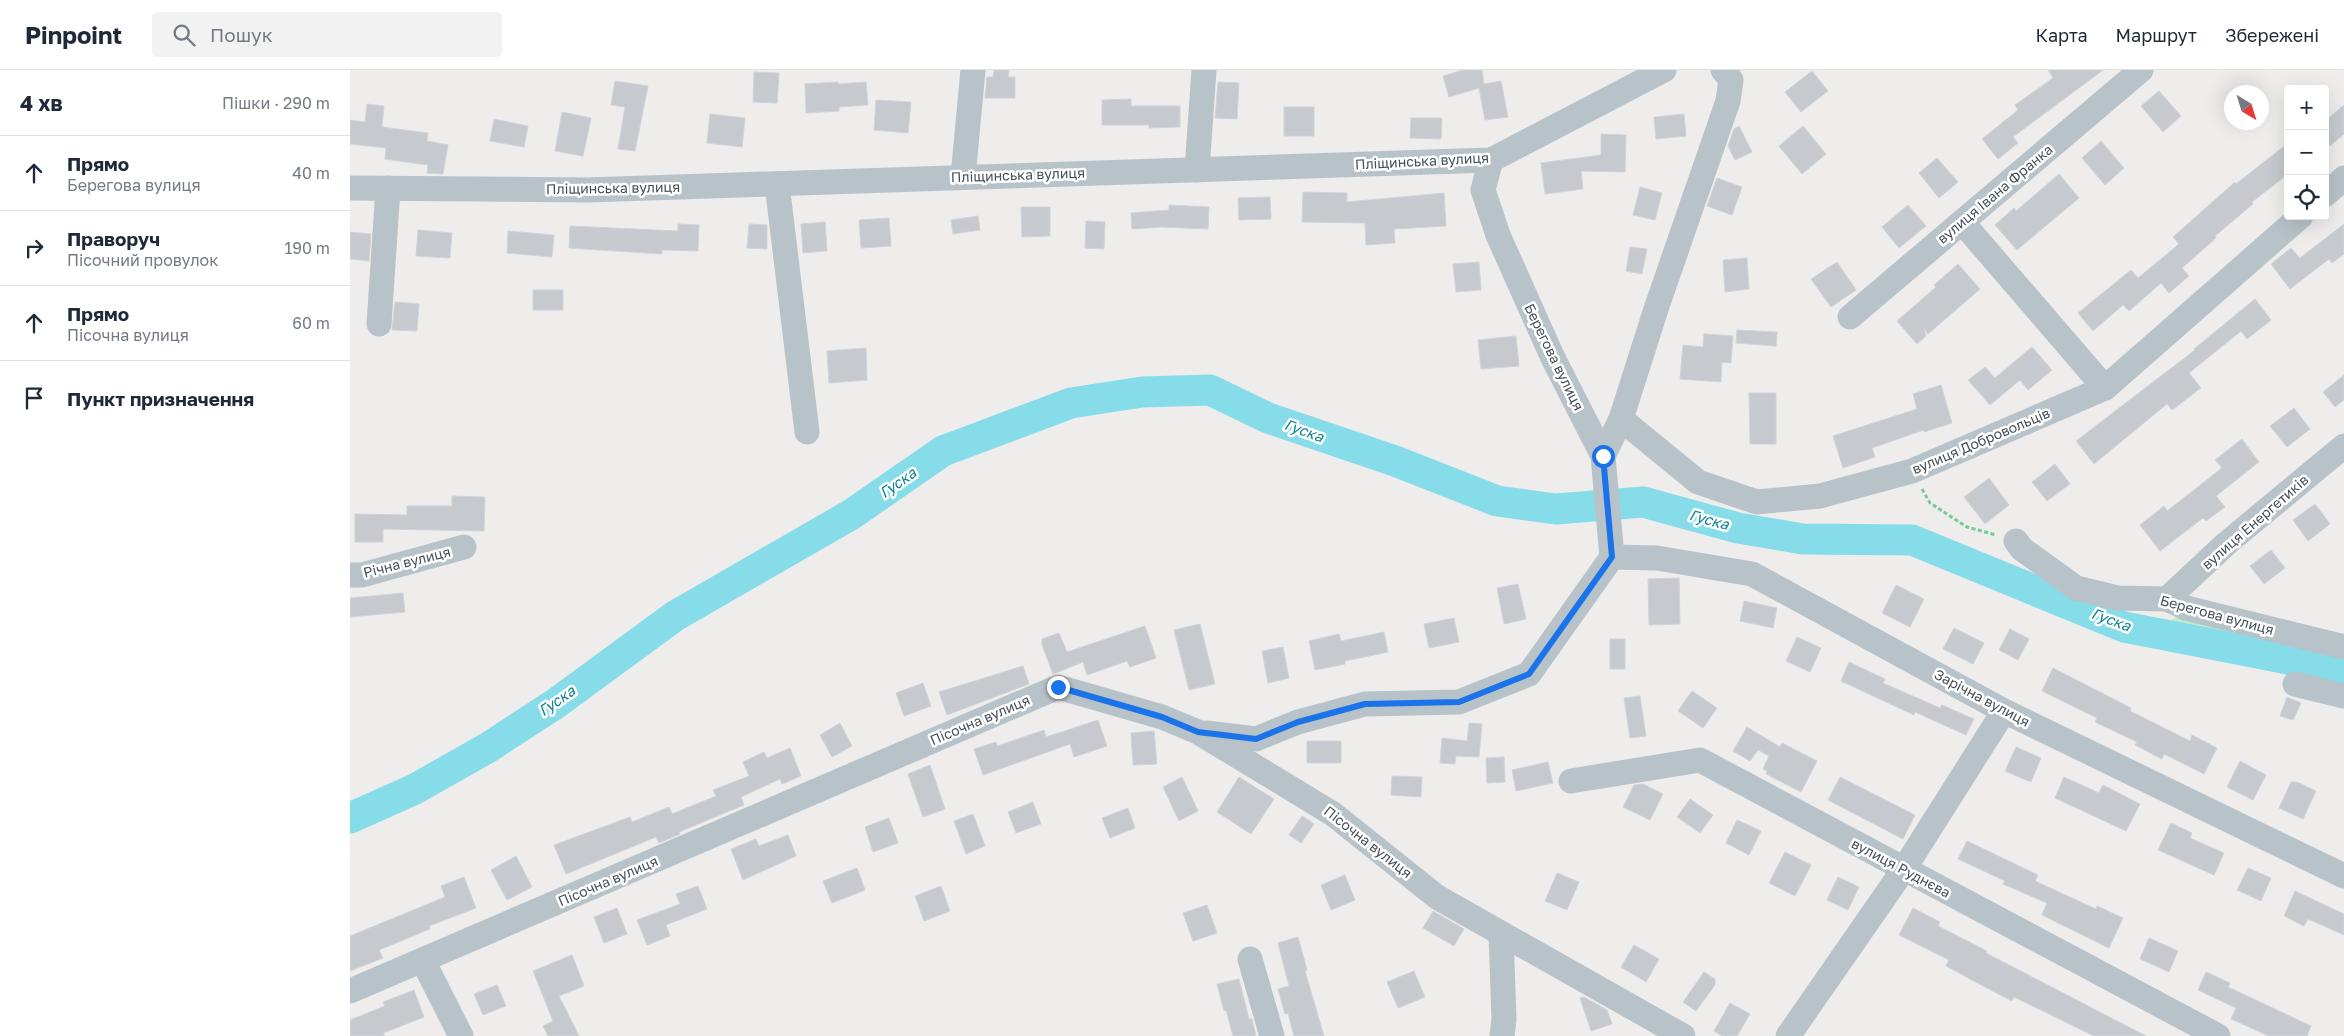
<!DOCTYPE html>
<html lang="uk">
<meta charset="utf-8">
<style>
:root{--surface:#fff;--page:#f2f2f3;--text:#1f2937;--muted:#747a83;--line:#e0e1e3}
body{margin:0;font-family:"Golos Text",sans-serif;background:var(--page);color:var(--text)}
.controls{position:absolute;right:15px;top:15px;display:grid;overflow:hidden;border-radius:5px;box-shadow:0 5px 20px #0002}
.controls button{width:45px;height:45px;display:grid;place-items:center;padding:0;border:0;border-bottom:1px solid var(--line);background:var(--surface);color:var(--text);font:25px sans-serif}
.compass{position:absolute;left:1874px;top:15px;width:45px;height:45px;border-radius:50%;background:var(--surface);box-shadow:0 5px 20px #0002;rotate:142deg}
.stop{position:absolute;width:15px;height:15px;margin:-11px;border:4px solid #1a73e8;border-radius:50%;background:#fff}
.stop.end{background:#1a73e8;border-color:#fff;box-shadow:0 1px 5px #0008}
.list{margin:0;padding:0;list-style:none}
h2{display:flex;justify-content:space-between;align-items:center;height:65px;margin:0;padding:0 20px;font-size:21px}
h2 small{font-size:16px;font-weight:400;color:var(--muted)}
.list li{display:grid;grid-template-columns:32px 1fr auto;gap:15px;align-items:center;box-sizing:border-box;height:75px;padding:0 20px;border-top:1px solid var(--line)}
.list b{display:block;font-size:19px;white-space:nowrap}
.list p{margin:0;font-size:16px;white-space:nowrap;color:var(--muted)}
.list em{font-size:16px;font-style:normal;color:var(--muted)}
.icon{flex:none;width:28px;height:28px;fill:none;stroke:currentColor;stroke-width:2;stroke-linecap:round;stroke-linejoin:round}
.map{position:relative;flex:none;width:1994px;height:966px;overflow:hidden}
header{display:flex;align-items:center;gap:30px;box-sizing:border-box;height:70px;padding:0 25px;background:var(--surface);border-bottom:1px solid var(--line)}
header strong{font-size:24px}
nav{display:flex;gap:28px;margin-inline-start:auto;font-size:18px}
.search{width:350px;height:45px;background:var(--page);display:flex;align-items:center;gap:12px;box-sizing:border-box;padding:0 18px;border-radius:5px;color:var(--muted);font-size:19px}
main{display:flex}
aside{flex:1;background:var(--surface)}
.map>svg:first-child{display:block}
.green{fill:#baedcb}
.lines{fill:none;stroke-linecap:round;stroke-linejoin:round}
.river{stroke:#87dcea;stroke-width:31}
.building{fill:#c6cacf;stroke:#d0d3d8}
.path{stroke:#73cb9a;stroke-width:3;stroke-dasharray:4 2.5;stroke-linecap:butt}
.minor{stroke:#b8c2c9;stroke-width:25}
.route{stroke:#1a73e8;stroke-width:6}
.labels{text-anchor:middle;stroke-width:5;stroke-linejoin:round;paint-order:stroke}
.street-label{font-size:14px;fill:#455159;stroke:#fff}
.water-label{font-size:15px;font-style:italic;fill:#0e8295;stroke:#fff}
</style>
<header>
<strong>Pinpoint</strong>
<div class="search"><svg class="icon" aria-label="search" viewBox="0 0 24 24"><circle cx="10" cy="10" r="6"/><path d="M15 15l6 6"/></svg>Пошук</div>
<nav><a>Карта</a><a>Маршрут</a><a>Збережені</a></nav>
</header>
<main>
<aside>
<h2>4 хв<small>Пішки · 290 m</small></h2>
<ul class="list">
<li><svg class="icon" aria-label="ahead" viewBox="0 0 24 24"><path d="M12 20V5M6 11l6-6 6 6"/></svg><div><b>Прямо</b><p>Берегова вулиця</p></div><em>40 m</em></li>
<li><svg class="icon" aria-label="right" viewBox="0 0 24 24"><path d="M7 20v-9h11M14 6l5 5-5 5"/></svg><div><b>Праворуч</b><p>Пісочний провулок</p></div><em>190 m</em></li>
<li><svg class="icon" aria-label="ahead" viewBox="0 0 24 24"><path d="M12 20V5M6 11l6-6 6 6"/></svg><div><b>Прямо</b><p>Пісочна вулиця</p></div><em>60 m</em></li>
<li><svg class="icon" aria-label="arrive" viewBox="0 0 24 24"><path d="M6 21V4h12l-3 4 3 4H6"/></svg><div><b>Пункт призначення</b></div></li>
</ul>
</aside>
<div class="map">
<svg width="1994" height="966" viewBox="0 0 1994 966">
<rect width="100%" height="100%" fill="#efecec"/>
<!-- green -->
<path class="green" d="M1828,546L1994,586V618L1789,571Z"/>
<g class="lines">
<!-- river -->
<path class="river" d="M0,748L65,719L139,677L205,634L325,546L502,444L593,381L721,333L792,322L860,320L918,348L1045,391L1147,431L1206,439L1293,432L1388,458L1453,469L1562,470L1774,557L1994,600"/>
</g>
<!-- building -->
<g class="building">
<path d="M644,0H659L658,7H665V28H635L637,7H643Z"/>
<path d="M1113,0H1132L1134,14L1151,11L1158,47L1135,50L1129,18L1099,27L1093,6Z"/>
<path d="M1698,0H1753L1663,67L1668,73L1648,89L1632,69L1668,40L1665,35L1703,8Z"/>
<path d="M1462,1L1478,21L1451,42L1435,22Z"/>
<path d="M404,2L429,3L427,33L403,32Z"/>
<path d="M265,11L298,16L285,81L268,79L275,37L261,35Z"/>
<path d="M488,12V14L516,12L518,35L489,37V41L456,43L455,14Z"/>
<path d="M868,12L889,13L887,49L865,48Z"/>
<path d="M1809,21L1831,46L1813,62L1791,36Z"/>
<path d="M781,29V36H830V57L799,58V55H752V30Z"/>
<path d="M526,30L561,32L558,63L524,60Z"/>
<path d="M17,34L34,36L32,57L78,63L77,71L98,75L93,104L77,103L78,95L35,89L36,78L0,74V50L15,52Z"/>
<path d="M1994,35V64L1975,80V51Z"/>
<rect x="934" y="37" width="30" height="29"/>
<path d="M212,42L241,48L233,86L205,81Z"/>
<path d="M360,44L395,48L392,77L357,73Z"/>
<path d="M1334,44L1336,66L1306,69L1304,47Z"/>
<path d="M1061,48H1092L1091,69L1060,68Z"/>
<path d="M144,49L178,56L174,77L140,71Z"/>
<path d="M1389,56L1402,82L1385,90L1378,76L1384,59Z"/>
<path d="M1453,56L1476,84L1452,104L1429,76Z"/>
<path d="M1251,64L1276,65L1275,102L1231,101L1233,119L1195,124L1191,93L1251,85Z"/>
<path d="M1751,71L1774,98L1755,115L1732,88Z"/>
<path d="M1938,73V104L1902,132L1903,134L1865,166L1866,168L1832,198L1839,206L1819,223L1811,213L1779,241L1773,235L1743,261L1728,243L1781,200L1788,208L1829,174L1823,167L1885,112L1886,114Z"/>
<path d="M1587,88L1608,112L1589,128L1569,103Z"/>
<path d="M1709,104L1729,128L1667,180L1645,155L1664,138L1666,141Z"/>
<path d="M1367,108L1392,117L1382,145L1357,136Z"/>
<path d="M1290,117L1312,123L1305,150L1283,145Z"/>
<path d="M953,122L997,123V132L1094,123L1096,156L1044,159L1045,173L1016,175L1015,153L952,152Z"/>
<path d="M920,127L921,149L889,150L888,128Z"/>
<path d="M819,135L859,137L858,159L811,157L782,159L781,143L819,140Z"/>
<path d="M1558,135L1576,156L1549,178L1532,157Z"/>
<path d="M671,137H700V166L672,167Z"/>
<path d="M628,146L630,160L603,164L601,150Z"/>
<path d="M539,148L541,176L511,178L509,150Z"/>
<path d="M736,151L755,152L754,179L735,178Z"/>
<path d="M475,152L477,181L453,183L451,154Z"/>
<path d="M328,154L349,155L348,181L312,180V184L219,178L220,156L328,161Z"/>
<path d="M399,154L417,155V179L397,178Z"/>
<path d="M1994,154V184L1982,193L1979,189L1940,219L1921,194L1941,178L1950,188Z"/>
<path d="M68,160L102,163L100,188L66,186Z"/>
<path d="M158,161L204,165L202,187L157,183Z"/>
<path d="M0,162L21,164L19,191L0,189Z"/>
<path d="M1280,177L1297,179L1292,204L1276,201Z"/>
<path d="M1397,188L1399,219L1375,222L1373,190Z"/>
<path d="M1129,192L1131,220L1106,222L1103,194Z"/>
<path d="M1487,192L1506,220L1481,237L1461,209Z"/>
<path d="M1608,194L1630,219L1578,264L1574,258L1576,266L1567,274L1547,251L1586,217L1584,215Z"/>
<rect x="183" y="220" width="30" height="20"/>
<path d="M1905,229L1921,250L1897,269L1891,261L1839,303L1851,318L1822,340L1817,334L1744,394L1726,371L1845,280L1844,279Z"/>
<path d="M45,232L69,234L67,261L42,260Z"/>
<path d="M1387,260L1427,262L1426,276L1386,273Z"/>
<path d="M1354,264L1383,266L1381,293L1372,292L1371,312L1330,309L1333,275L1353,277Z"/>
<path d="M1166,266L1169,296L1131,299L1128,270Z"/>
<path d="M1682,277L1702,300L1678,320L1670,310L1640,335L1618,310L1635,297L1645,308Z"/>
<path d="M516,278L517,310L479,313L477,281Z"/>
<path d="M1994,305V330L1985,337L1973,322Z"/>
<path d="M1591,315L1602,353L1574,362V360L1522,378L1525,387L1493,398L1483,366L1567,339L1563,324Z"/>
<path d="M1399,323H1426V374H1400Z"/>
<path d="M1944,338L1960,359L1937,377L1920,356Z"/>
<path d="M1892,369L1909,392L1866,426L1875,437L1856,451L1853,448L1810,481L1790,455L1814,436L1817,441L1872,398L1865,390Z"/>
<path d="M1705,394L1720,414L1697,431L1682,412Z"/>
<path d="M1639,408L1659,435L1635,454L1614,427Z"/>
<path d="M102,426L135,427L134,461L33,459V472H5V444L57,445V436H102Z"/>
<path d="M1965,434L1980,454L1958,471L1943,450Z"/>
<path d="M1921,480L1935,498L1914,514L1900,496Z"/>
<path d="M1329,508L1330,554L1299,555L1298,509Z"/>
<path d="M1168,514L1176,549L1154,554L1147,518Z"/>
<path d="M1546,515L1574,529L1560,557L1532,543Z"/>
<path d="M53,523L55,542L0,547V528Z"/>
<path d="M1394,531L1427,538L1423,558L1390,551Z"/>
<path d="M1104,548L1109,572L1079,578L1074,554Z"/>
<path d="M850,554L865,614L839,620L824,560Z"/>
<path d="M795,556L806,588L780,597L777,591L737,605L733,592L703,604L692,575V569L709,563L717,582Z"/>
<path d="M1604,558L1634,573L1623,594L1593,579Z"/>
<path d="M1660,559L1679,569L1668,590L1649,580Z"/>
<path d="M1034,562L1038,582L995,591V594L965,600L959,571L989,564L991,571Z"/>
<path d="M1447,567L1471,578L1460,602L1436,591Z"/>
<rect x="1260" y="569" width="15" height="30"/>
<path d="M933,577L939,608L918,613L912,581Z"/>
<path d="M1499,592L1535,609L1533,613L1590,638L1592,635L1624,649L1616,665L1565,642L1564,645L1491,611Z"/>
<path d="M673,596L679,614L597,645L589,622Z"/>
<path d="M1703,598L1781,638L1780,641L1840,671L1842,665L1867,678L1854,704L1814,684L1812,689L1785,675L1787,672L1745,652L1747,648L1692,621Z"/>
<path d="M573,613L581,636L554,646L546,623Z"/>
<path d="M1342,621L1367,638L1353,658L1328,641Z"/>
<path d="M1290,626L1296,666L1280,668L1274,628Z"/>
<path d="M1937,627L1951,633L1943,650L1930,646Z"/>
<path d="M748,650L757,676L724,687L720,674L633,705L624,679L646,672L647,676L694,660L696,667Z"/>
<path d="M490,653L502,676L482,687L470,665Z"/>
<path d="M1119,653L1132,654L1129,687L1106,686L1105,694L1090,693L1092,668L1117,671Z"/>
<path d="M1397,657L1430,677L1432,673L1467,691L1451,722L1416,704L1417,701L1413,699L1419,686L1408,680L1400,691L1383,681Z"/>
<path d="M804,661L807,694L783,695L781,663Z"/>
<rect x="957" y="671" width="34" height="22"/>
<path d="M1666,677L1691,688L1681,712L1655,701Z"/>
<path d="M440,678L451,706L432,714L430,709L391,727L394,735L329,762L330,764L309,773L306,767L216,804L204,775L280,747L282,752L319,737L322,744L366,726L363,720L399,706L393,692L414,682L417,688Z"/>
<path d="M1154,687L1155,712L1137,713L1136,688Z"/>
<path d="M1890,691L1916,705L1903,730L1877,717Z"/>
<path d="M1198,692L1203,713L1166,721L1162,700Z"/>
<path d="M580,695L595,739L573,747L558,704Z"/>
<path d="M1042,706L1072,707L1071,727L1041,725Z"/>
<path d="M832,707L848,741L829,751L813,717Z"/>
<path d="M889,707L924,729L901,764L867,742Z"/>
<path d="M1490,707L1565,745L1553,769L1478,730Z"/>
<path d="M1714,707L1749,723L1753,715L1790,734L1776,761L1705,728Z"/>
<path d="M1941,712H1947L1966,721L1953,749L1929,738Z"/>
<path d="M1293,714L1313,724L1300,750L1273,737L1284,715Z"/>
<path d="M1340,729L1363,745L1350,763L1327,747Z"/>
<path d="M683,732L691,754L666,763L658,742Z"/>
<path d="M778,738L785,758L760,768L752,748Z"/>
<path d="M623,744L635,776L616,784L604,751Z"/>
<path d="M952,746L964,754L951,773L939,765Z"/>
<path d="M539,748L548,773L523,782L515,757Z"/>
<path d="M1387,750L1411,761L1399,785L1376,773Z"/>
<path d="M1821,753L1842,763L1840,768L1874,783L1864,805L1808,780Z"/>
<path d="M438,765L446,786L393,810L381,779L406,769L409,776Z"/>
<path d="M1617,771L1688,805L1685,811L1746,839L1747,836L1773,848L1759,878L1692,845L1697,833L1653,814L1655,811L1608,789Z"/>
<path d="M1435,782L1461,795L1445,826L1419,813Z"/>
<path d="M166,786L182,817L157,830L141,800Z"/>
<path d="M507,798L515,820L482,833L473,811Z"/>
<path d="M1898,798L1921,808L1911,831L1887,820Z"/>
<path d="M1207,803L1229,812L1217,840L1195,831Z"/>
<path d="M995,805L1005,830L981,840L971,815Z"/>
<path d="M114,807L126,838L79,856L80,859L29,880L33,888L0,901V866L95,827L91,816Z"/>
<path d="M1488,807L1509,817L1498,840L1477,830Z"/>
<path d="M348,816L357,839L316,855L320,866L297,875L287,850L330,834L326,824Z"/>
<path d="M591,816L600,841L574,851L565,826Z"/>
<path d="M1945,821L1994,844V865L1958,849L1954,856L1934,846Z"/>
<path d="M857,835L867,863L843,871L833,843Z"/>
<path d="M267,838L277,864L254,873L244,847Z"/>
<path d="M1563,838L1590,852L1588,856L1637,881L1636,883L1796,966H1744L1664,927L1662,931L1635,917L1596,896L1599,890L1549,865Z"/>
<path d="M1083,841L1114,859L1104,876L1073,858Z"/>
<path d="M948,867L957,900L955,901L974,966H944L938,943L935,944L928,919L939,916L928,873Z"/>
<path d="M1799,868L1828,881L1819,902L1790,889Z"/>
<path d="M1284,875L1309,889L1296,912L1271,897Z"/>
<path d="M222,885L234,916L209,926L229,966H198L193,956L203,951L183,901Z"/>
<path d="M1064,901L1075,927L1048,938L1037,912Z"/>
<path d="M1354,902L1365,909V915L1346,941L1333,932Z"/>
<path d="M1856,902L1880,913L1878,917L1961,956L1957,966H1919L1881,949L1886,938L1848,920Z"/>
<path d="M889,909L899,949H902L906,966H883L876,940L874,941L867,914Z"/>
<path d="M147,915L156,936L133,945L124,924Z"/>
<path d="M64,920L74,947L33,963L35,966H0V950L35,936L33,932Z"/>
<path d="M1234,927L1257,940L1262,954L1241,961L1230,928Z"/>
<path d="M1380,933L1400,944L1387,966H1372L1364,961Z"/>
</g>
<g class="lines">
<!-- path -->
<path class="path" d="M1572,419L1580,433L1617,457L1646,465"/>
<!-- minor -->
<g class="minor">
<path d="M1141,90L1133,120L1148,165L1202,286L1253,386L1262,487"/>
<path d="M847,100L854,0"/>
<path d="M613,107L623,0"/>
<path d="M427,114L457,362"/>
<path d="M0,118L237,120L1141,90L1314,0"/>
<path d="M1975,125L1994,108"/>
<path d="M1612,152L1755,318"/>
<path d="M1500,247L1791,0"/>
<path d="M29,254L38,118"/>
<path d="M1271,349L1348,412L1407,432L1470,426L1562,401L1755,318L1951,146"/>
<path d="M1253,386L1271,349L1306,239L1378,31L1381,10L1373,0"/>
<path d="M1666,471L1672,479L1726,518L1767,528L1817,529L1836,538L1994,577"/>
<path d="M1262,487L1307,488L1402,504L1654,641L1994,806"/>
<path d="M0,505H12L114,477"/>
<path d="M1817,529L1877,473L1994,376"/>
<path d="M1945,614L1994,626"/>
<path d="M856,663L906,669L948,652L1015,634L1109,632L1179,604L1262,487"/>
<path d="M1221,711L1350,690L1868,966"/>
<path d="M1151,864L1154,949L1152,966"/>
<path d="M900,889L922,966"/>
<path d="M73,891L111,966"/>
<path d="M0,921L708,617L812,647L848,662L983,744L1087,827L1333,966"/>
<path d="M1438,966L1554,799L1654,641"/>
</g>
</g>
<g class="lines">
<!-- route -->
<path class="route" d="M708,617L812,647L848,662L906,669L948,652L1015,634L1109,632L1179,604L1262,487L1253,386"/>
</g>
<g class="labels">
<!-- street labels -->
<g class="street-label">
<text transform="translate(1072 91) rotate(-3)" y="5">Пліщинська вулиця</text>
<text transform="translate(668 105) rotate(-2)" y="5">Пліщинська вулиця</text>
<text transform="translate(263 118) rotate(-1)" y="5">Пліщинська вулиця</text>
<text transform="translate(1645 124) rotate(-40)" y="5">вулиця Івана Франка</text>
<text transform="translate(1204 287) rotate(64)" y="5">Берегова вулиця</text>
<text transform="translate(1631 371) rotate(-23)" y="5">вулиця Добровольців</text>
<text transform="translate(1905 452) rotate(-41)" y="5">вулиця Енергетиків</text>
<text transform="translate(57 492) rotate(-14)" y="5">Річна вулиця</text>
<text transform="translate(1867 545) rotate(15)" y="5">Берегова вулиця</text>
<text transform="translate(1632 628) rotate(28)" y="5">Зарічна вулиця</text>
<text transform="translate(630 650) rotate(-23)" y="5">Пісочна вулиця</text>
<text transform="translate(1018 772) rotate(38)" y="5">Пісочна вулиця</text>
<text transform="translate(1551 798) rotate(28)" y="5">вулиця Руднєва</text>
<text transform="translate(258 811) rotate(-23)" y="5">Пісочна вулиця</text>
</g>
<!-- water labels -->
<g class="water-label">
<text transform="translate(954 361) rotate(20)" y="5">Гуска</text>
<text transform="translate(548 413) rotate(-35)" y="5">Гуска</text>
<text transform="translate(1359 450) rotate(15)" y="5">Гуска</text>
<text transform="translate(1761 550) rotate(20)" y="5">Гуска</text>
<text transform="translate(207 631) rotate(-35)" y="5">Гуска</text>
</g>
</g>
</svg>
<div class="controls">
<button>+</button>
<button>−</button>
<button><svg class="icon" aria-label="locate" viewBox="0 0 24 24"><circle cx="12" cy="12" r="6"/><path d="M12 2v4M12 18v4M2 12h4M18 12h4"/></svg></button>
</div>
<svg class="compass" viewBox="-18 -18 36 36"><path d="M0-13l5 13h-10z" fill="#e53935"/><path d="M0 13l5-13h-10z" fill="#747a83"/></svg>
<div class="stop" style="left:1253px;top:386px"></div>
<div class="stop end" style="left:708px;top:617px"></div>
</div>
</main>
